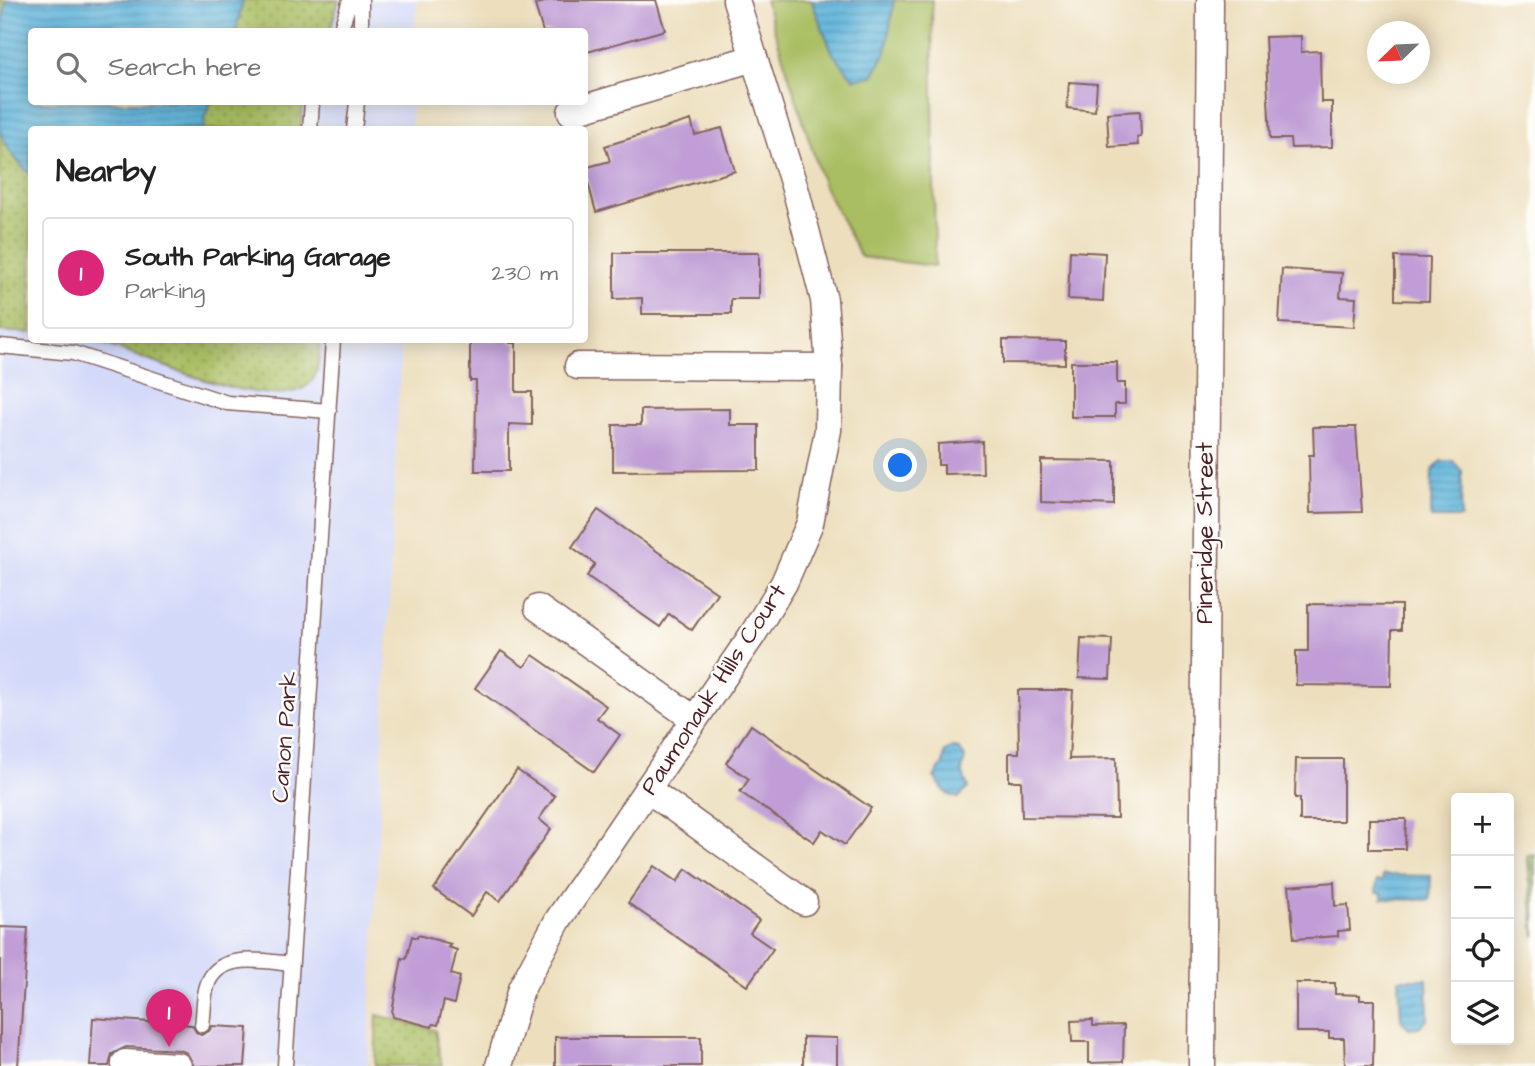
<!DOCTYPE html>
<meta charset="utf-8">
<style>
:root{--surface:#fff;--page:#f2f2f2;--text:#222;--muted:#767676;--line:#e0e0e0;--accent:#db2777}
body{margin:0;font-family:"Architects Daughter",sans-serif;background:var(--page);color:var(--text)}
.controls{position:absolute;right:21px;bottom:21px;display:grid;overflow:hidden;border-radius:7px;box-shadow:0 4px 18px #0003}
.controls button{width:63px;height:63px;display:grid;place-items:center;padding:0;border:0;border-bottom:2px solid var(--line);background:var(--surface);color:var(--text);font:35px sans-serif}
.compass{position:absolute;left:1367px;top:21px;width:63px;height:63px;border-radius:50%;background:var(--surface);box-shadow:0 4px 18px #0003;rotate:247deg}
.you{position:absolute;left:901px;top:466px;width:24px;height:24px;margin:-18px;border:5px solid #fff;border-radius:50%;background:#1a73e8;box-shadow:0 0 0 10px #1a73e833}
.badge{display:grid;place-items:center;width:46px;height:46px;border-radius:50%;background:var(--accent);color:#fff;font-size:23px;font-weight:700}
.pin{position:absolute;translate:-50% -58px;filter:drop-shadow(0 2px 4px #0008)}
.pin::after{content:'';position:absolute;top:37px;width:24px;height:21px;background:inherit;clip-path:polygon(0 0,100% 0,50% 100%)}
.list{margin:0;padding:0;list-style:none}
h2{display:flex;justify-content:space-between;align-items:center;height:91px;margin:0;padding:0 28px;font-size:30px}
h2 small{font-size:23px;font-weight:400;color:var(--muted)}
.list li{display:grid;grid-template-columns:46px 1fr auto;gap:21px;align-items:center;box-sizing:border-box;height:112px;margin:0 14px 14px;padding:0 14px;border:2px solid var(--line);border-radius:7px}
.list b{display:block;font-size:26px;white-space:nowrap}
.list p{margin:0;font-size:23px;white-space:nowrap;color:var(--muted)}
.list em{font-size:23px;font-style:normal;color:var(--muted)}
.icon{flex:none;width:38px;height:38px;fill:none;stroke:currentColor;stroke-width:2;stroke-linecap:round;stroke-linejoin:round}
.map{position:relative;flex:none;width:1535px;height:1066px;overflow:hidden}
.search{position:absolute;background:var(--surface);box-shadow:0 4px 18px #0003;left:28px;top:28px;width:560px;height:77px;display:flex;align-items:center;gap:18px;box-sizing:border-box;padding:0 24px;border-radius:7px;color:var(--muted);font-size:26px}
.panel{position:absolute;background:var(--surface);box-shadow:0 4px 18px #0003;left:28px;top:126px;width:560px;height:217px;border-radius:7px}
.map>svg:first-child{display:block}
.built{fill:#d3d9f9}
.grass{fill:#a9be62;stroke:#7a6e46;stroke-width:2}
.forest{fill:url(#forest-firs);stroke:#686242;stroke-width:2}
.park{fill:url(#park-dots);stroke:#7a6e46;stroke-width:2}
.water{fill:url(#water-rules);stroke:#556a84;stroke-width:2}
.building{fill:#c09dd6}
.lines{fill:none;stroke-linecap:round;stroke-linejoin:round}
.service-casing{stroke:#83625e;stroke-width:17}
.minor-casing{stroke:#83625e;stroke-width:29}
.service{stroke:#fff;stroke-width:14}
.minor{stroke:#fff;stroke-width:26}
.labels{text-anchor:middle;stroke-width:5;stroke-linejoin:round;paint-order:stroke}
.street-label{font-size:24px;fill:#4a1f2b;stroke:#fdfcf7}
</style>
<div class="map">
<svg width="1535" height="1066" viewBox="0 0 1535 1066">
<defs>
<pattern id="forest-firs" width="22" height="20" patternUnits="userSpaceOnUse" patternTransform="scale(1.75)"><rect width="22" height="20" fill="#86a558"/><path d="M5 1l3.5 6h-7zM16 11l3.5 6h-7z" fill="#708649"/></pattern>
<pattern id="park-dots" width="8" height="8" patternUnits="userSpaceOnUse" patternTransform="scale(1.75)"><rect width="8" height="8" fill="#a9be62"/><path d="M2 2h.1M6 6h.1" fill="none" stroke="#8c9a51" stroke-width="1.8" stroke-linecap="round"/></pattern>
<pattern id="water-rules" width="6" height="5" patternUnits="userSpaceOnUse" patternTransform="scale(1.75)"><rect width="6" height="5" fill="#60b5dc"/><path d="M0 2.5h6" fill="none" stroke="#5193b3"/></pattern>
</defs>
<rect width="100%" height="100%" fill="#fdfcf7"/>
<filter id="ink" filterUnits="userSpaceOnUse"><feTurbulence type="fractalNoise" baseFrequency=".0143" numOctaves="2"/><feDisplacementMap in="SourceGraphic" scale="14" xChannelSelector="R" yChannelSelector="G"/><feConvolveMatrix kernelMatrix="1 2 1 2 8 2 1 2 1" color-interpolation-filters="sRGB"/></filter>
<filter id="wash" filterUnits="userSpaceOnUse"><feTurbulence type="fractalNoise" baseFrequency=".00686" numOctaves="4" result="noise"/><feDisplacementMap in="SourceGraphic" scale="28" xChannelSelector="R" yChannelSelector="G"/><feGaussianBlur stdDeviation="1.57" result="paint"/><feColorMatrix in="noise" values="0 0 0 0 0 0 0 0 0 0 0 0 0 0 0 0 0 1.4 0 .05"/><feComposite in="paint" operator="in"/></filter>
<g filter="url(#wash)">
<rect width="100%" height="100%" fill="#eddfbe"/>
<!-- built -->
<path class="built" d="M0,0H417L415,31L32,32V102H412L411,129L32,130V340H401L368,1066H0Z"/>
<!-- grass -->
<path class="grass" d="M765,0H932L935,266L861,257L823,184Z"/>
<!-- forest -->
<path class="forest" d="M1535,854V937L1527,855Z"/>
<!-- park -->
<g class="park">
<path d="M0,0H339L330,31L32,32V102H304L300,129L32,130L31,333L0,331Z"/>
<path d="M91,340H320C319,354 320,375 308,385C267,417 137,352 91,340Z"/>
<path d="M377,1015L435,1030L442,1066H375Z"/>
</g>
<!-- water -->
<g class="water">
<path d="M7,0H243L236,31L32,32V102H211L204,119V129L32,130L31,174C19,166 5,145 0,130C0,113 0,17 7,0Z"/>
<path d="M811,0H894L886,52L873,76L854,79L833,54Z"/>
<path d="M1441,461H1453L1462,471L1461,518H1431L1432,471Z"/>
<path d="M952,748L959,749L965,757L962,771L968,788L958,798L947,794L934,777L943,764L945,752Z"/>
<path d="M1383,875L1431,876L1430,900L1382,899V893H1376L1377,881H1382Z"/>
<path d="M1399,979H1427L1428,1019L1419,1027L1409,1028L1401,1020Z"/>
</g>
<g id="blocks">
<!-- building -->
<g class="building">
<path d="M550,0H656L665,30L584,53V32H543L535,5Z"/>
<path d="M1301,36V52L1320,51L1321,102H1332V147L1291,148L1290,139H1270L1265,37Z"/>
<path d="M1069,82L1097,84L1095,111L1067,108Z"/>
<path d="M1140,111L1141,137H1137L1138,145L1109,147L1107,113Z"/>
<path d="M691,120L695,135L722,128L735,171L596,212L584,168L610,161L605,146Z"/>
<path d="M1070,251L1105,253L1103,301L1068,299Z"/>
<path d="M614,253H759V299H731V314H642V298L614,299Z"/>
<path d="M1395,257L1430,258L1429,301L1395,300Z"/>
<path d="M1282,269L1342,273L1340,297L1356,298L1354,327L1279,323Z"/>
<path d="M476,340H510V343H516V392H532V425L509,424V471H475L476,381H470V342Z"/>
<path d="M1003,340L1065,341V364L1003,363Z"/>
<path d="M1071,362H1117V383H1125V404H1115V417H1071Z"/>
<path d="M730,409V425H759V470L613,471V425H641V410Z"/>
<path d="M1313,427H1356L1362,512L1310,513L1309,455H1314Z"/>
<path d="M982,441L983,473L944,474V465H938V444Z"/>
<path d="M1041,460L1114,461V505L1041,502Z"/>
<path d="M598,510L717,593L692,630L669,614L660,627L587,576L595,564L572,547Z"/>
<path d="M1308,604L1401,605V630H1392L1391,686L1296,685V651H1308Z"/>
<path d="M1081,638L1112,639L1110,679L1079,678Z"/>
<path d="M501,651L524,667L533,655L606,706L597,718L620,735L594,772L475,688Z"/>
<path d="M1018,690H1073L1069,759L1116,758L1117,818L1022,817L1021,781H1009V753H1019Z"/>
<path d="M751,725L871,808L845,845L822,830L814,842L740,792L749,779L726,763Z"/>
<path d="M1296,759H1343V821H1300V798H1295Z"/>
<path d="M517,770L555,796L539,819L551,829L500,901L487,892L471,916L434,889Z"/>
<path d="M1369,819H1406L1405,849H1369Z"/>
<path d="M654,866L677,882L686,869L759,920L750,933L773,949L747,986L628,903Z"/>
<path d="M1334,882L1335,906L1348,905L1350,930L1338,931V936L1294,939L1289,886Z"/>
<path d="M0,927L28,928L18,1066H0Z"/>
<path d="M418,935L451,944L448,947L457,950L451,974L460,977L454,1004L444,1001L438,1025L433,1024L432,1027L393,1017L392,1012L402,958L406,959L412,936L417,938Z"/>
<path d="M1296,983H1335V994L1360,995V1000H1374L1373,1066H1345L1344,1038H1329V1032H1296Z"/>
<path d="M93,1018L192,1025L196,1032L201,1035L209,1031L212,1026L248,1028L245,1066H194L187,1053L180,1050L126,1047L112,1054L109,1066H90Z"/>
<path d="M1093,1020V1026L1124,1025L1123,1062L1089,1063V1042H1072L1071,1021Z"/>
<rect x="555" y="1037" width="146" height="29"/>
<path d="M803,1037L837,1038V1066H803Z"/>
</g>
</g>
</g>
<g filter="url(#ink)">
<use href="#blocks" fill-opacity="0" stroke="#83625e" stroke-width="2"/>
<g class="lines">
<defs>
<g id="service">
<path d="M340,32L350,0"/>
<path d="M361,32V0"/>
<path d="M310,130L312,102"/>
<path d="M354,130L357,102"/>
<path d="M0,346L73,353L227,403L329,411"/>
<path d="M202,1025C204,1013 203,998 207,986C217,951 264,961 291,964"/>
<path d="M285,1066L333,340"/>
</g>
<g id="minor">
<path d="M571,112L754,58"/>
<path d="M578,366L829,367"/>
<path d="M538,608L694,719"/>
<path d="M647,789L804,902"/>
<path d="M125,1066V1063L178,1066"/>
<path d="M499,1066L521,989L558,920L753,634L784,583L810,523L828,430L829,367L824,300L797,195L736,0"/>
<path d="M1202,1066L1210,0"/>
</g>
</defs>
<!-- service casing -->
<use href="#service" class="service-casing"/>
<!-- minor casing -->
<use href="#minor" class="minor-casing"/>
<!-- service -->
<use href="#service" class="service"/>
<!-- minor -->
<use href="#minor" class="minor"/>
</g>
</g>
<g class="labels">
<!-- street labels -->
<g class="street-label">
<text transform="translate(1204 533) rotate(-90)" y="8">Pineridge Street</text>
<text transform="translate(713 689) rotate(-57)" y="8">Paumonauk Hills Court</text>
<text transform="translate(284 737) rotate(-86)" y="8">Canon Park</text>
</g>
</g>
</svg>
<div class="controls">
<button>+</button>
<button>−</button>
<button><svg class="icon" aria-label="locate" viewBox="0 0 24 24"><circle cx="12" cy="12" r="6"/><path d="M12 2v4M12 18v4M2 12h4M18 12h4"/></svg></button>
<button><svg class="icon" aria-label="layers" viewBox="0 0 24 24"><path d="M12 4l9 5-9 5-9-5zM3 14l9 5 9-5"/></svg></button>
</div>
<svg class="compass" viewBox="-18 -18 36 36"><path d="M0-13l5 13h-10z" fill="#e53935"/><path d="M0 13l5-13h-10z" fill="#767676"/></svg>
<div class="you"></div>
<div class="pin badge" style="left:169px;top:1047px">1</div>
<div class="search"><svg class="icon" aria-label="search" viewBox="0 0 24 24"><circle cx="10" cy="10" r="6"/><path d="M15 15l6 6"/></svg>Search here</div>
<section class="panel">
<h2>Nearby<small></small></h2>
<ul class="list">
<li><span class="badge">1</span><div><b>South Parking Garage</b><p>Parking</p></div><em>230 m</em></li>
</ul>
</section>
</div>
